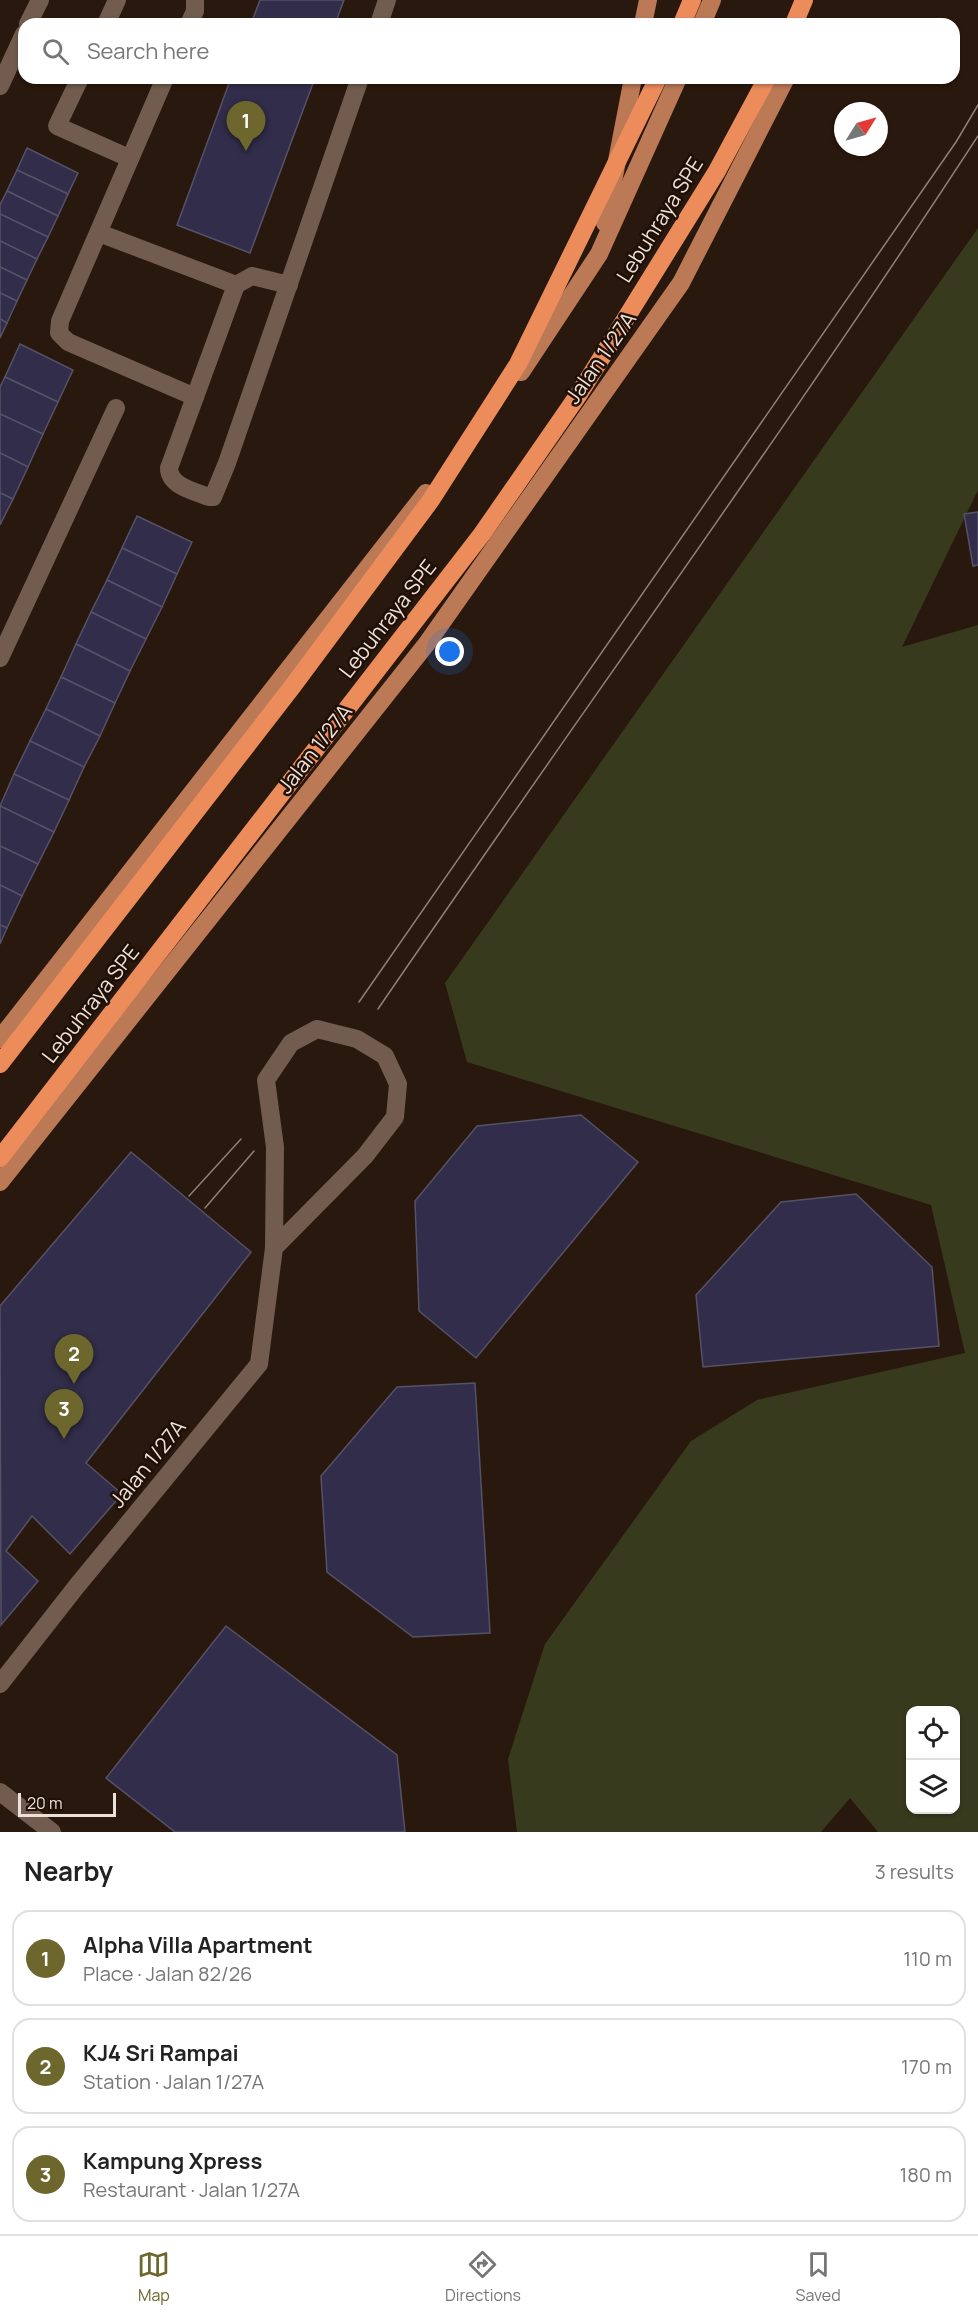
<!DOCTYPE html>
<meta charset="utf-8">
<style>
:root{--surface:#fff;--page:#f2f2f2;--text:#222;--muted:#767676;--line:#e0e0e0;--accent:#6d672d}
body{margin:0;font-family:Manrope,sans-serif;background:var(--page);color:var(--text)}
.controls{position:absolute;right:18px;bottom:18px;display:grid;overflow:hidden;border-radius:12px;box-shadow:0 2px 4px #0004}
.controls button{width:54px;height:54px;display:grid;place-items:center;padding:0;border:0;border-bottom:2px solid var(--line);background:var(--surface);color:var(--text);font:30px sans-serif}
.compass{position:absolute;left:834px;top:102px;width:54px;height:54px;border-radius:50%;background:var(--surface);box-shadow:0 2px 4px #0004;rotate:53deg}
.scale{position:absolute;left:18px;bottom:15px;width:98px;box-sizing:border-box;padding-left:6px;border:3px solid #ece0d8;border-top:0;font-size:16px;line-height:21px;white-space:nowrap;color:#ece0d8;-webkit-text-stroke:4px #1f0f05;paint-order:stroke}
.you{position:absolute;left:450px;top:652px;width:21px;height:21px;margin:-15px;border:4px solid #fff;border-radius:50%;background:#1a73e8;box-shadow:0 0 0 9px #1a73e833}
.badge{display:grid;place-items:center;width:39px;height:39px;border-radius:50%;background:var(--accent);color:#fff;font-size:20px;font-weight:700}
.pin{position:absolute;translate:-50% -50px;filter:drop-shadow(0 2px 3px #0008)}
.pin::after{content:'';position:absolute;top:32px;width:21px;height:18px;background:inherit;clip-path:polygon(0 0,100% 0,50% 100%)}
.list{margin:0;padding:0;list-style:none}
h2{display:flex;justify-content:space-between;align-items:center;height:78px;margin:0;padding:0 24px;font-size:26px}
h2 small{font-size:20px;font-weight:400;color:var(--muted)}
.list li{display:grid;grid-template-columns:39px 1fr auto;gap:18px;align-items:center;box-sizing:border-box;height:96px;margin:0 12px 12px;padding:0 12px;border:2px solid var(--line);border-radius:18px}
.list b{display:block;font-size:22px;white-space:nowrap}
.list p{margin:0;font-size:20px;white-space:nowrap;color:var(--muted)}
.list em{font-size:20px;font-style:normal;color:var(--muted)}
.icon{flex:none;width:33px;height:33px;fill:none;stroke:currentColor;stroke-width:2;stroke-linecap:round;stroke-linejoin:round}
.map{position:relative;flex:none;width:978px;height:1832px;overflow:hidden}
.search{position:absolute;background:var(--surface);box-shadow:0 2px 4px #0004;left:18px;right:18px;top:18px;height:66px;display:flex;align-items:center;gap:15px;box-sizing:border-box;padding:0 21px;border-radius:18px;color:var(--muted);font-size:22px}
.sheet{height:402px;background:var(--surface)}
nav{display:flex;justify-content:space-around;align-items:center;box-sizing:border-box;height:84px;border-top:2px solid var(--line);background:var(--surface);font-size:16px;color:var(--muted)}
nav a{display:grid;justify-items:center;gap:3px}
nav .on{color:var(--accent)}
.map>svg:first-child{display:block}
.green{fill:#383a1e;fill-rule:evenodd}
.building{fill:#322d4a;stroke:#555267;stroke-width:1.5}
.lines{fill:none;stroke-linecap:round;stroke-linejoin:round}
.minor{stroke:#715c4f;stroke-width:18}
.major{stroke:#bb7956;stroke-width:18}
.highway{stroke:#ed8c5b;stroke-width:18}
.tram{stroke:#8f8178;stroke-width:1.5}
.labels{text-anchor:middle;stroke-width:5;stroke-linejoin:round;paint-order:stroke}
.street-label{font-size:21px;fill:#ece0d8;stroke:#1f0f05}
</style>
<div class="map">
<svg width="978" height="1832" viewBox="0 0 978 1832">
<rect width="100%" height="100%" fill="#29180d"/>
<!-- green -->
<path class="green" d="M978,228V490L902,647L978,625V1832H878L850,1798L821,1832H517L508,1759L545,1644L691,1441L757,1400L965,1353L931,1205L467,1062L445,983ZM910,1710H956V1810H910Z"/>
<!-- building -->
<g class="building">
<path d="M260,0H344L335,24H251Z"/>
<path d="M231,78H315L250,253L177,225Z"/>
<path d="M27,148L78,173L68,194L17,170Z"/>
<path d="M17,170L68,194L58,216L7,191Z"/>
<path d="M7,191L58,216L48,237L0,214V205Z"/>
<path d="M0,214L48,237L37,259L0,241Z"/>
<path d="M0,241L37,259L27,280L0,267Z"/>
<path d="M0,267L27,280L17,301L0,293Z"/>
<path d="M0,293L17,301L7,323L0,319Z"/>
<path d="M0,319L7,323L0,338Z"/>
<path d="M20,344L73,370L58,402L5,377Z"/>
<path d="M5,377L58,402L43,434L0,414V387Z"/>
<path d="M0,414L43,434L28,467L0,453Z"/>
<path d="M0,453L28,467L13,499L0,493Z"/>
<path d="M0,493L13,499L0,525Z"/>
<path d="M978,512V565L973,566L964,514Z"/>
<path d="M137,516L192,542L177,574L122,548Z"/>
<path d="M122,548L177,574L162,607L107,580Z"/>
<path d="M107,580L162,607L146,639L91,612Z"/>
<path d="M91,612L146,639L130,671L76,644Z"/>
<path d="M76,644L130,671L115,703L61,677Z"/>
<path d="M61,677L115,703L100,736L46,709Z"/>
<path d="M46,709L100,736L84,767L30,741Z"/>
<path d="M30,741L84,767L69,800L14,774Z"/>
<path d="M14,774L69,800L54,832L0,806Z"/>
<path d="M0,806L54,832L38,864L0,846Z"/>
<path d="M0,846L38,864L22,896L0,885Z"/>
<path d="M0,885L22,896L7,928L0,925Z"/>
<path d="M0,925L7,928L0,944Z"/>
<path d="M581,1115L638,1162L476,1358L419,1311L415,1201L477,1126Z"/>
<path d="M131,1152L251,1252L86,1463L122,1494L70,1554L32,1516L6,1551L38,1581L1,1625L0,1306Z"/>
<path d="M856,1194L932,1267L939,1346L703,1367L696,1295L781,1202Z"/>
<path d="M475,1383L490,1633L413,1637L327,1572L321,1476L397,1387Z"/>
<path d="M226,1626L397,1755L405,1832H175L106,1778Z"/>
</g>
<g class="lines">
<!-- minor -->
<g class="minor">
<path d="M28,24L40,0"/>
<path d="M106,24L117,0"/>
<path d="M189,24L195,11V0"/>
<path d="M379,24L387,0"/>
<path d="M80,78L57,126L129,158"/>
<path d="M165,78L60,321L59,333L68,342L195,397L169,468C169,486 194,491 209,497H213L227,463L360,78"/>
<path d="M0,86L24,34"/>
<path d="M99,233L236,285L252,276L289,285"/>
<path d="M195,397L236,285"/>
<path d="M0,658L116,408"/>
<path d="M0,1684L76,1587L259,1364L274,1248L275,1147L266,1080L291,1043L317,1029L357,1039L385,1056L398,1084L395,1117L365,1156L274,1248"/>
<path d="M0,1792L52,1832"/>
</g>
<!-- major -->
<g class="major">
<path d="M643,24L648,0"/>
<path d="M702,24L712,0"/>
<path d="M605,223L633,78"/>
<path d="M521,372L599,254L678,78"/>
<path d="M0,1039L426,493"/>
<path d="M0,1182L428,642L681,283L786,78"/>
</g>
<!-- highway -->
<g class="highway">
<path d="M682,24L692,0"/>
<path d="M794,24L804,0"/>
<path d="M0,1064L292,687L431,500L518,364L658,78"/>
<path d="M0,1158L482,534L579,394L717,171L767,78"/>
</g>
<!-- tram -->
<g class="tram">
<path d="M359,1002L956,142L978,105"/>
<path d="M378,1009C577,718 785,432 978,136"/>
<path d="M189,1196L241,1139"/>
<path d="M205,1208L254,1151"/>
</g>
</g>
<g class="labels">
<!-- street labels -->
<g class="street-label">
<text transform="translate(660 220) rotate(-58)" y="7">Lebuhraya SPE</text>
<text transform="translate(601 358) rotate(-55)" y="7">Jalan 1/27A</text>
<text transform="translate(388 619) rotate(-52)" y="7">Lebuhraya SPE</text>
<text transform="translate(315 749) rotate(-52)" y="7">Jalan 1/27A</text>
<text transform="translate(91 1004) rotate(-52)" y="7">Lebuhraya SPE</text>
<text transform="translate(148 1464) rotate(-51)" y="7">Jalan 1/27A</text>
</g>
</g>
</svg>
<div class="controls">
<button><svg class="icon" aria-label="locate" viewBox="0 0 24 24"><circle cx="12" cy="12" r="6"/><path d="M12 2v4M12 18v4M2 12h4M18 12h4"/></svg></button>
<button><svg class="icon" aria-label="layers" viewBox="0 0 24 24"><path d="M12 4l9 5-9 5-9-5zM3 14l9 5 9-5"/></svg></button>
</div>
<svg class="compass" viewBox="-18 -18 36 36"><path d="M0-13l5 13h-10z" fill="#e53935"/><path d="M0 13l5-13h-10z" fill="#767676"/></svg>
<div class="scale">20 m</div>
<div class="you"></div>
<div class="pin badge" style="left:246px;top:151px">1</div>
<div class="pin badge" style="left:74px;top:1384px">2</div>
<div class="pin badge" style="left:64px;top:1439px">3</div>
<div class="search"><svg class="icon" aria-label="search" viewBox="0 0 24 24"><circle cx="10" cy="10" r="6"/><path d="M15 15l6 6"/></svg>Search here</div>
</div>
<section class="sheet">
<h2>Nearby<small>3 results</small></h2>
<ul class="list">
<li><span class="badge">1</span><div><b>Alpha Villa Apartment</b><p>Place · Jalan 82/26</p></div><em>110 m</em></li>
<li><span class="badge">2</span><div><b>KJ4 Sri Rampai</b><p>Station · Jalan 1/27A</p></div><em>170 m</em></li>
<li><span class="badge">3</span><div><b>Kampung Xpress</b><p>Restaurant · Jalan 1/27A</p></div><em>180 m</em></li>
</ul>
</section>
<nav>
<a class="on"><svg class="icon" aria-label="map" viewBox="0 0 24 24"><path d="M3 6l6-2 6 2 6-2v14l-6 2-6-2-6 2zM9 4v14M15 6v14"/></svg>Map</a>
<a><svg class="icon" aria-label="directions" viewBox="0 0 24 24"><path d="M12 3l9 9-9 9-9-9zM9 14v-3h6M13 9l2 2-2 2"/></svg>Directions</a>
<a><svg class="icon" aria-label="saved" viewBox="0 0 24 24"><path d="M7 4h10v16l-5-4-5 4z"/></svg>Saved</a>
</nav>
